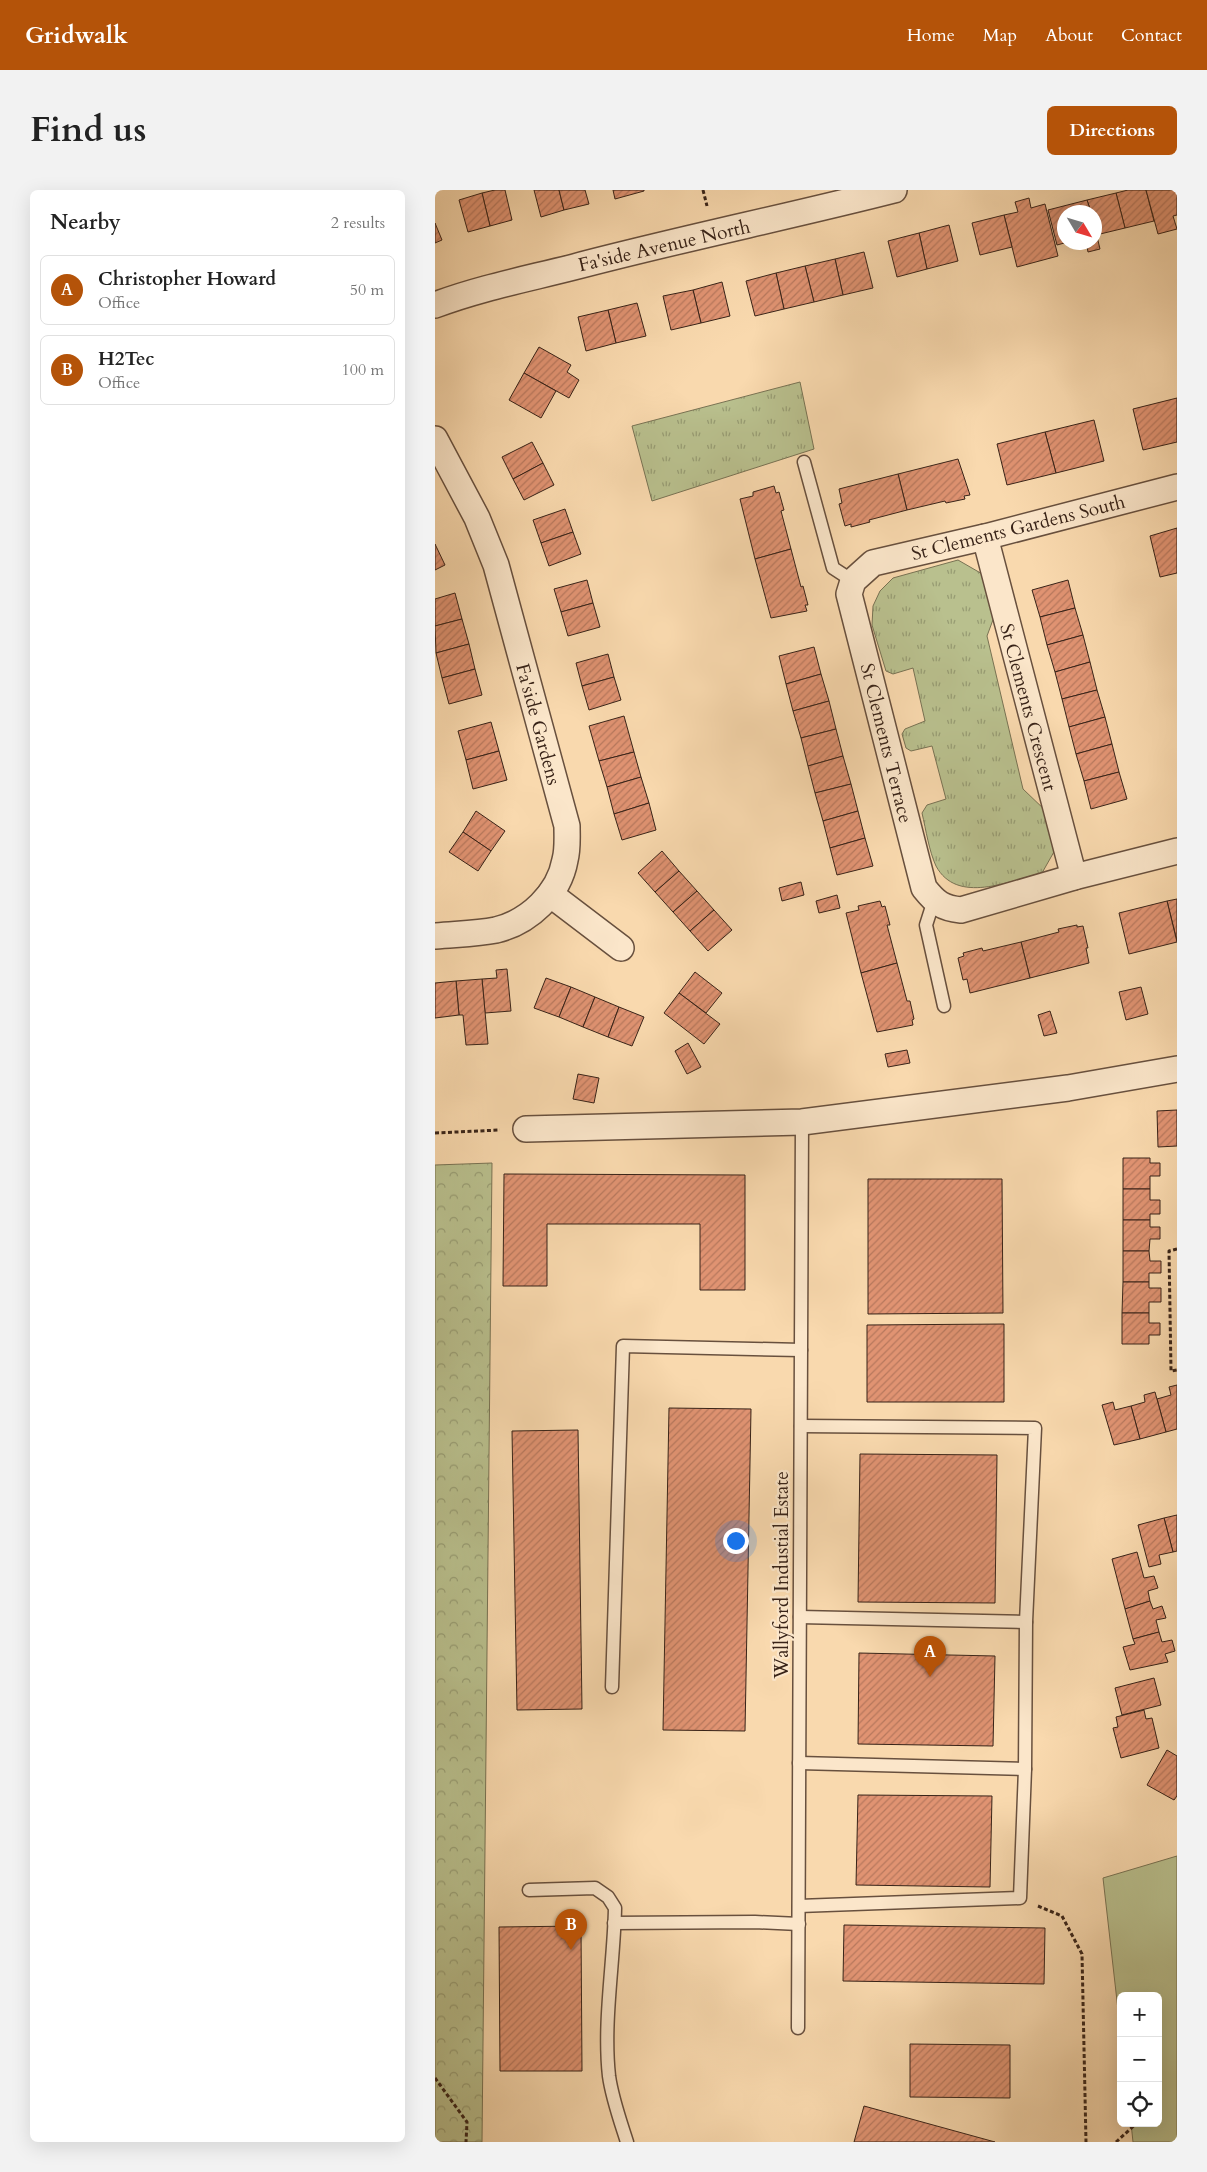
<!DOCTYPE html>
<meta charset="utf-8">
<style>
:root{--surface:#fff;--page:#f2f2f2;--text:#222;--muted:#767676;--line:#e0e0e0;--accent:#b45309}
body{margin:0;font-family:Cardo,serif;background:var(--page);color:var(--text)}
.controls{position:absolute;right:15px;bottom:15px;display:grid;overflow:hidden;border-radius:8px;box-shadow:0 5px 20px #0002}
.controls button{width:45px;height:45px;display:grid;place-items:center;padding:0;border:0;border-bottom:1px solid var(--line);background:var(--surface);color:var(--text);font:25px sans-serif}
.compass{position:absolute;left:622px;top:15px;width:45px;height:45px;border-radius:50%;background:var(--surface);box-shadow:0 5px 20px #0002;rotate:128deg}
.you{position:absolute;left:300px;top:1350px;width:18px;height:18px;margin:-12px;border:4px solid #fff;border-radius:50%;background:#1a73e8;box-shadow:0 0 0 8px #1a73e833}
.badge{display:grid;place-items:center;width:32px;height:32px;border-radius:50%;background:var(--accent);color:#fff;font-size:16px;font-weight:700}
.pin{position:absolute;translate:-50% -41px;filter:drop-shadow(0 1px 2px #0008)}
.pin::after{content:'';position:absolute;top:26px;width:18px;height:15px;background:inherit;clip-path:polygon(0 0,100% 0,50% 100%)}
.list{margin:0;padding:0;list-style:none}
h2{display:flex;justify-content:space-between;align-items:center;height:65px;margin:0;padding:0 20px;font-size:21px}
h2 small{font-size:16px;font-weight:400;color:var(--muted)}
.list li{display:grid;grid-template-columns:32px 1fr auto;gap:15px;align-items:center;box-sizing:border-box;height:70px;margin:0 10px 10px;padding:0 10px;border:1px solid var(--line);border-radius:8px}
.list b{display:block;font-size:19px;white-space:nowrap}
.list p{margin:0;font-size:16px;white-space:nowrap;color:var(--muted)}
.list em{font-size:16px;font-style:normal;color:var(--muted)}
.icon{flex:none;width:28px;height:28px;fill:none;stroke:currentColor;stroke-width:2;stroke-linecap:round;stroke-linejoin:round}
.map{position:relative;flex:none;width:742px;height:1952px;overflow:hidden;border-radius:8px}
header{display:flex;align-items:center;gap:30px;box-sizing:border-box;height:70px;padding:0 25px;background:var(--accent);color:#fff}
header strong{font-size:24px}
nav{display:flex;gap:28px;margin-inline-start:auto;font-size:18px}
.intro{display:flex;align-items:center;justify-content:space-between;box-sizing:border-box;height:120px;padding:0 30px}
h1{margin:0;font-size:35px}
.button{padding:12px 22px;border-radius:8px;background:var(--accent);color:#fff;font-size:18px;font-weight:700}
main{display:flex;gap:30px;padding:0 30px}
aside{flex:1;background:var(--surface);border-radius:8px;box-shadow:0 5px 20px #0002}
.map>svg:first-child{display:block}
.grass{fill:url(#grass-tufts);stroke:#787253}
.forest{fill:url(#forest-crowns);stroke:#787253}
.park{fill:#b9c08e;stroke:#787253}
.building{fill:url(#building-hatch);stroke:#382318}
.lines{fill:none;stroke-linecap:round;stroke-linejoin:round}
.lane-casing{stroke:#68503e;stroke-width:15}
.street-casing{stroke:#68503e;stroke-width:28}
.path{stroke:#382318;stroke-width:3;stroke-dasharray:4 2.5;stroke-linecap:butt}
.lane{stroke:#fbe6ca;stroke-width:12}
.street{stroke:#fbe6ca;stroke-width:25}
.labels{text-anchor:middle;stroke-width:4.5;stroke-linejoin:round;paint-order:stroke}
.street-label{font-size:19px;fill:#382318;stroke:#fbe6ca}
</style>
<header>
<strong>Gridwalk</strong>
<nav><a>Home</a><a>Map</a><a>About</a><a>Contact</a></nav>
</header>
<div class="intro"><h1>Find us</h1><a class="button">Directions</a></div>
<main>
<aside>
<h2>Nearby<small>2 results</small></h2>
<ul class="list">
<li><span class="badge">A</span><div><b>Christopher Howard</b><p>Office</p></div><em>50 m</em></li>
<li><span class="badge">B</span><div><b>H2Tec</b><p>Office</p></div><em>100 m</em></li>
</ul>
</aside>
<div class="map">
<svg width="742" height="1952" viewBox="0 0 742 1952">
<defs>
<pattern id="grass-tufts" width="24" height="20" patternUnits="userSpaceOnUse" patternTransform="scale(1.25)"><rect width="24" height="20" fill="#b9c08e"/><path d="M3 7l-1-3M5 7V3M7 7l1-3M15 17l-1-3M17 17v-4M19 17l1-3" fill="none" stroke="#979c73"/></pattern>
<pattern id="forest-crowns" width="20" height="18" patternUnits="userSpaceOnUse" patternTransform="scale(1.25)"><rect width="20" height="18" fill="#b9c08e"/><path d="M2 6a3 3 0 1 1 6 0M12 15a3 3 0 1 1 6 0" fill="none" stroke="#979c73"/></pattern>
<pattern id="building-hatch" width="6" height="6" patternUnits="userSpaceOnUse" patternTransform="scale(1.25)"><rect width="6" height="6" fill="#e09372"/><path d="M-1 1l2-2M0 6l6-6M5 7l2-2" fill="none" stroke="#b7785d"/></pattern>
</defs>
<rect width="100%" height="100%" fill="#f9d9ae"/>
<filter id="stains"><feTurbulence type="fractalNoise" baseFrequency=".004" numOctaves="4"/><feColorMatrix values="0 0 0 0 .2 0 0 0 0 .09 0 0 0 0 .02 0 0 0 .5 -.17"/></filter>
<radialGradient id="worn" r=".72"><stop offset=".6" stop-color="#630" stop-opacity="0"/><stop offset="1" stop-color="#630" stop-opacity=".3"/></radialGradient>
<!-- grass -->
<g class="grass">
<path d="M365,192L379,259L217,311L197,236Z"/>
<path d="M523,370L549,385L559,427L552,446L588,599L612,622L620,660L607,683C574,691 522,715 501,676C494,661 491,640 487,623L492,615L511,609L497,556L476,561L471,558L467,544L470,539L490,531L478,478L458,484L451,481L437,435L438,416L445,401L458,388Z"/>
</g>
<!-- forest -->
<path class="forest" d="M57,973L47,1952H0V975Z"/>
<!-- park -->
<path class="park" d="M742,1666V1952H698L696,1933H723V1806H686V1846L668,1688Z"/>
<!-- building -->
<g class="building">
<path d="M60,0H70L77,30L55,36L47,3Z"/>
<path d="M99,0H124L129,20L106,27Z"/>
<path d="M124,0H150L154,14L129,20Z"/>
<path d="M178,0H209V1L180,9Z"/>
<path d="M693,0H711L719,31L690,38L681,3Z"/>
<path d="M711,0H742V25L738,26L742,39L723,44Z"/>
<path d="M47,3L55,36L33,42L24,10Z"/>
<path d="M681,3L690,38L661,45L660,22H656L652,10Z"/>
<path d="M594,8L596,18L610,14L623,66L582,77L569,25L583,22L580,12Z"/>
<path d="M652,10L656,22H630V52H633L622,55L613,20Z"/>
<path d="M569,25L577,57L545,65L537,33Z"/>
<path d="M0,33L7,50L0,53Z"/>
<path d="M514,35L523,71L492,79L484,43Z"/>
<path d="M660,38L665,59L653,62L651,52H660Z"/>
<path d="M484,43L492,79L462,87L453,51Z"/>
<path d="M429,62L438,98L408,105L400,69Z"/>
<path d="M400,69L408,105L379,112L370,76Z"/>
<path d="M370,76L379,112L349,119L341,83Z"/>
<path d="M341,83L349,119L320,126L311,91Z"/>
<path d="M287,92L295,126L266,133L258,100Z"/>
<path d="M258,100L266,133L236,140L228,106Z"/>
<path d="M202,113L211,146L181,153L173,120Z"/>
<path d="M173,120L181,153L151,161L143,127Z"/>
<path d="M104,157L136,175L132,182L144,190L134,208L89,183Z"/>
<path d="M89,183L121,201L106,228L74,210Z"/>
<path d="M742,208V252L708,260L698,219Z"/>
<path d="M659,230L669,271L621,283L610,242Z"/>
<path d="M610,242L621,283L572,295L562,254Z"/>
<path d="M97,252L108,273L78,289L67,267Z"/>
<path d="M523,269L535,305L529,306L530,309L511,313L510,311L472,320L463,284Z"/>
<path d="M108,273L119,295L89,310L78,289Z"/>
<path d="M463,284L472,320L434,330L435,332L416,337V334L410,336L404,314L407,313L404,299Z"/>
<path d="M339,296L341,303L344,302L349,320L346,321L356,359L320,369L305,309L318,306V302Z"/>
<path d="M130,319L138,342L106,353L98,330Z"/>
<path d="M742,338V383L725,387L715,346Z"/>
<path d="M138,342L146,364L114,376L106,353Z"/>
<path d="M0,354L10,375L0,380Z"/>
<path d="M356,359L366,397L368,396L373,415H370L372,421L336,428L320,369Z"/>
<path d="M152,390L158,413L126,422L119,399Z"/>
<path d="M633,390L640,418L605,427L597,400Z"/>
<path d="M20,403L27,429L0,436V409Z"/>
<path d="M158,413L165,437L133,446L126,422Z"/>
<path d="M640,418L648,445L612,455L605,427Z"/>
<path d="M27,429L34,454L1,463L0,436Z"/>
<path d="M648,445L655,472L620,482L612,455Z"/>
<path d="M34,454L40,479L7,488L1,463Z"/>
<path d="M379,457L386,484L351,494L344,466Z"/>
<path d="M173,464L179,487L147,496L141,473Z"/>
<path d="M655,472L662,500L627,509L620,482Z"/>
<path d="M40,479L47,505L14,514L7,488Z"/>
<path d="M386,484L394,511L358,521L351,494Z"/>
<path d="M179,487L186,510L154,520L147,496Z"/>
<path d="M662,500L670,527L634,537L627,509Z"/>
<path d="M394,511L401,539L366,548L358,521Z"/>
<path d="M189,526L199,562L164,571L154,536Z"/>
<path d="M670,527L677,554L641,564L634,537Z"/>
<path d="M56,532L64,561L31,570L23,541Z"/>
<path d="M401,539L408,566L373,576L366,548Z"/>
<path d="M677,554L684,582L649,591L641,564Z"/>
<path d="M64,561L72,590L38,599L31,570Z"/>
<path d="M199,562L206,587L172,597L164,571Z"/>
<path d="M408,566L416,594L380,603L373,576Z"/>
<path d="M684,582L692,609L656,619L649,591Z"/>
<path d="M206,587L214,613L179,624L172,597Z"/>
<path d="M416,594L423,621L388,631L380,603Z"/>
<path d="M214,613L221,640L187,650L179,624Z"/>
<path d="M41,621L70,641L56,661L28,642Z"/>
<path d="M423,621L430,648L395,658L388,631Z"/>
<path d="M28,642L56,661L43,681L14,662Z"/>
<path d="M430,648L438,676L402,685L395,658Z"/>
<path d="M227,661L244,681L220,702L203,683Z"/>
<path d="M244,681L262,701L238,722L220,702Z"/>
<path d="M366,692L369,705L347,711L344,698Z"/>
<path d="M262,701L279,720L255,741L238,722Z"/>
<path d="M402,705L405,718L384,723L381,711Z"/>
<path d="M742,709V751L732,711Z"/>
<path d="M445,711L447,717L450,716L455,735H452L462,773L426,783L411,723L424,720L423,716Z"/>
<path d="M732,711L742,752L694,764L684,723Z"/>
<path d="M279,720L297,740L273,761L255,741Z"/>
<path d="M642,735V737L648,736L653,758H651L654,773L595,788L586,752L624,742L623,739Z"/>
<path d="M586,752L595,788L535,803L532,789L528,790L523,768L529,766L528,763L547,758L548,761Z"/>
<path d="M462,773L472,811H475L479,829L477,830L478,835L442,842L426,783Z"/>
<path d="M72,779L76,821L50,823L47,789L62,788L61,780Z"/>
<path d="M260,782L287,803L271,823L244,803Z"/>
<path d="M111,788L136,797L124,827L99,818Z"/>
<path d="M47,789L53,854L31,855L28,825H24L21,791Z"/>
<path d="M21,791L24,825L0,828V793Z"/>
<path d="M136,797L160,807L148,837L124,827Z"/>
<path d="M706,797L713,824L691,830L684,802Z"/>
<path d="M244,803L285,834L269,854L229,823Z"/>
<path d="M160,807L184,817L173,847L148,837Z"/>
<path d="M184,817L209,827L197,856L173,847Z"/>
<path d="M615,821L622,843L609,846L603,825Z"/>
<path d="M253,853L266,877L252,884L240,861Z"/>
<path d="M472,860L475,873L453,877L450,864Z"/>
<path d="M143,884L164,888L159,913L138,909Z"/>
<path d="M742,920V956L723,957L722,921Z"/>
<path d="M688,968H715V973H725V986H715V999H688Z"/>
<path d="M69,984L310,985V1100H265V1034H112V1096H68Z"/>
<path d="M433,989H567L568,1123L433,1124Z"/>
<path d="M688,999H715V1010H725V1024H715V1030H688Z"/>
<path d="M688,1030H715V1037H725V1049H715L714,1061H688Z"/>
<path d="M688,1061H714L715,1071H726V1083H714V1092H688Z"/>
<path d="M688,1092H714V1098H726V1112H714V1123H687Z"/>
<path d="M687,1123H714V1133H725V1145H714V1154H687Z"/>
<path d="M569,1134V1212H432V1135Z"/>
<path d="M742,1195V1239L731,1242L722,1209L736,1205L734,1197Z"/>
<path d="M720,1202L731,1242L705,1249L696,1216L710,1212L709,1205Z"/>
<path d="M678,1212L680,1220L696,1216L705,1249L679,1255L667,1215Z"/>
<path d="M234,1218L316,1219L310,1541L228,1540Z"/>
<path d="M143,1240L147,1519L82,1520L77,1241Z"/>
<path d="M425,1264L562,1265L560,1413L423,1412Z"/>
<path d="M742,1325V1361L738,1362L729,1328Z"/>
<path d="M729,1328L738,1362L724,1365L726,1374L714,1377L703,1335Z"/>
<path d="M702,1362L709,1388L719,1386L723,1398L713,1401L715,1411L690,1419L677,1369Z"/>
<path d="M715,1411L718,1419L727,1416L731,1428L721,1430L724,1442L698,1449L690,1419Z"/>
<path d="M724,1442L727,1452L737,1450L740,1461L730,1464L733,1472L695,1480L688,1457L700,1454L698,1449Z"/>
<path d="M424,1463L560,1466L558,1556L423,1554Z"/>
<path d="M719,1488L726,1515L687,1525L680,1498Z"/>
<path d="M709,1520L711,1529L717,1528L724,1558L686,1568L678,1538L683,1537L681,1527Z"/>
<path d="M732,1560L742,1566V1606L739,1610L712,1595Z"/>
<path d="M423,1605L557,1606L555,1697L421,1695Z"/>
<path d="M409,1735L610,1738L609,1794L408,1791Z"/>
<path d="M146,1736L147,1881H65L64,1737Z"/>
<path d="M475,1854L575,1855V1908L475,1907Z"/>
<path d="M429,1916L560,1952H419Z"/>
</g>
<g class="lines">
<defs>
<g id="lane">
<path d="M369,272L398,378L418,391"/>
<path d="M499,710L491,735L509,816"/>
<path d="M365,1427L591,1432"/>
<path d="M177,1497L188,1156L366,1160"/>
<path d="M364,1573L590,1579"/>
<path d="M94,1700L160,1698L173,1707L180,1718C179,1772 168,1832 174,1886C177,1908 185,1930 192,1952"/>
<path d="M364,1716L585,1708L590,1579L591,1432L600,1238L366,1236"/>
<path d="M179,1733L320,1732L364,1734"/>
<path d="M363,1838L367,932"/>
</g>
<g id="street">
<path d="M0,115C45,98 92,89 139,77C245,49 353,27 459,0"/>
<path d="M0,249L42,328L61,375L132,636C132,647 133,659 130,670C124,704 94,732 61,740C41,744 20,744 0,746"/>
<path d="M742,297L550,347L438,373L418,391L414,404L489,698C501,713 507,718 526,720L639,687L742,661"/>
<path d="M550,347L639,687"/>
<path d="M115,704L186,758"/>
<path d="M91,939L367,932L633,898L742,879"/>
</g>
</defs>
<!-- lane casing -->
<use href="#lane" class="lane-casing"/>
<!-- street casing -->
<use href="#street" class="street-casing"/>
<!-- path -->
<g class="path">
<path d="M268,0L272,16"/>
<path d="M0,943L65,940"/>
<path d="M742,1059L734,1061L736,1181L742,1180"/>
<path d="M603,1716L627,1726L647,1764L651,1952"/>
<path d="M0,1888L32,1932L31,1952"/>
<path d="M681,1952L702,1933"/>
</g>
<!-- lane -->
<use href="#lane" class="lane"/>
<!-- street -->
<use href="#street" class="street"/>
</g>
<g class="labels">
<!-- street labels -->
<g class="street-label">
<text transform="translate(229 55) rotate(-13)" y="7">Fa'side Avenue North</text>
<text transform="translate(583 337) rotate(-14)" y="7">St Clements Gardens South</text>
<text transform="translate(594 517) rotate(75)" y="7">St Clements Crescent</text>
<text transform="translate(104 534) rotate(75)" y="7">Fa'side Gardens</text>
<text transform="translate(452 553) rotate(76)" y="7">St Clements Terrace</text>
<text transform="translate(346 1385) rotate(-90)" y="7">Wallyford Industial Estate</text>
</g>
</g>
<rect width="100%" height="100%" filter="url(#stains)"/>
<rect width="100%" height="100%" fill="url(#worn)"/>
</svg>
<div class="controls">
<button>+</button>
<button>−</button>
<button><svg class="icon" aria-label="locate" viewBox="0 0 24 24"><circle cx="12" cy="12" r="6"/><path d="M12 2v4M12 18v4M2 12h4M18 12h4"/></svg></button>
</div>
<svg class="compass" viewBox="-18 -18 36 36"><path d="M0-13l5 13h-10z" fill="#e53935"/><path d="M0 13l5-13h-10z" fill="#767676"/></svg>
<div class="you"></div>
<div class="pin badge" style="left:495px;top:1487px">A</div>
<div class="pin badge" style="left:136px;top:1760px">B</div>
</div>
</main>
